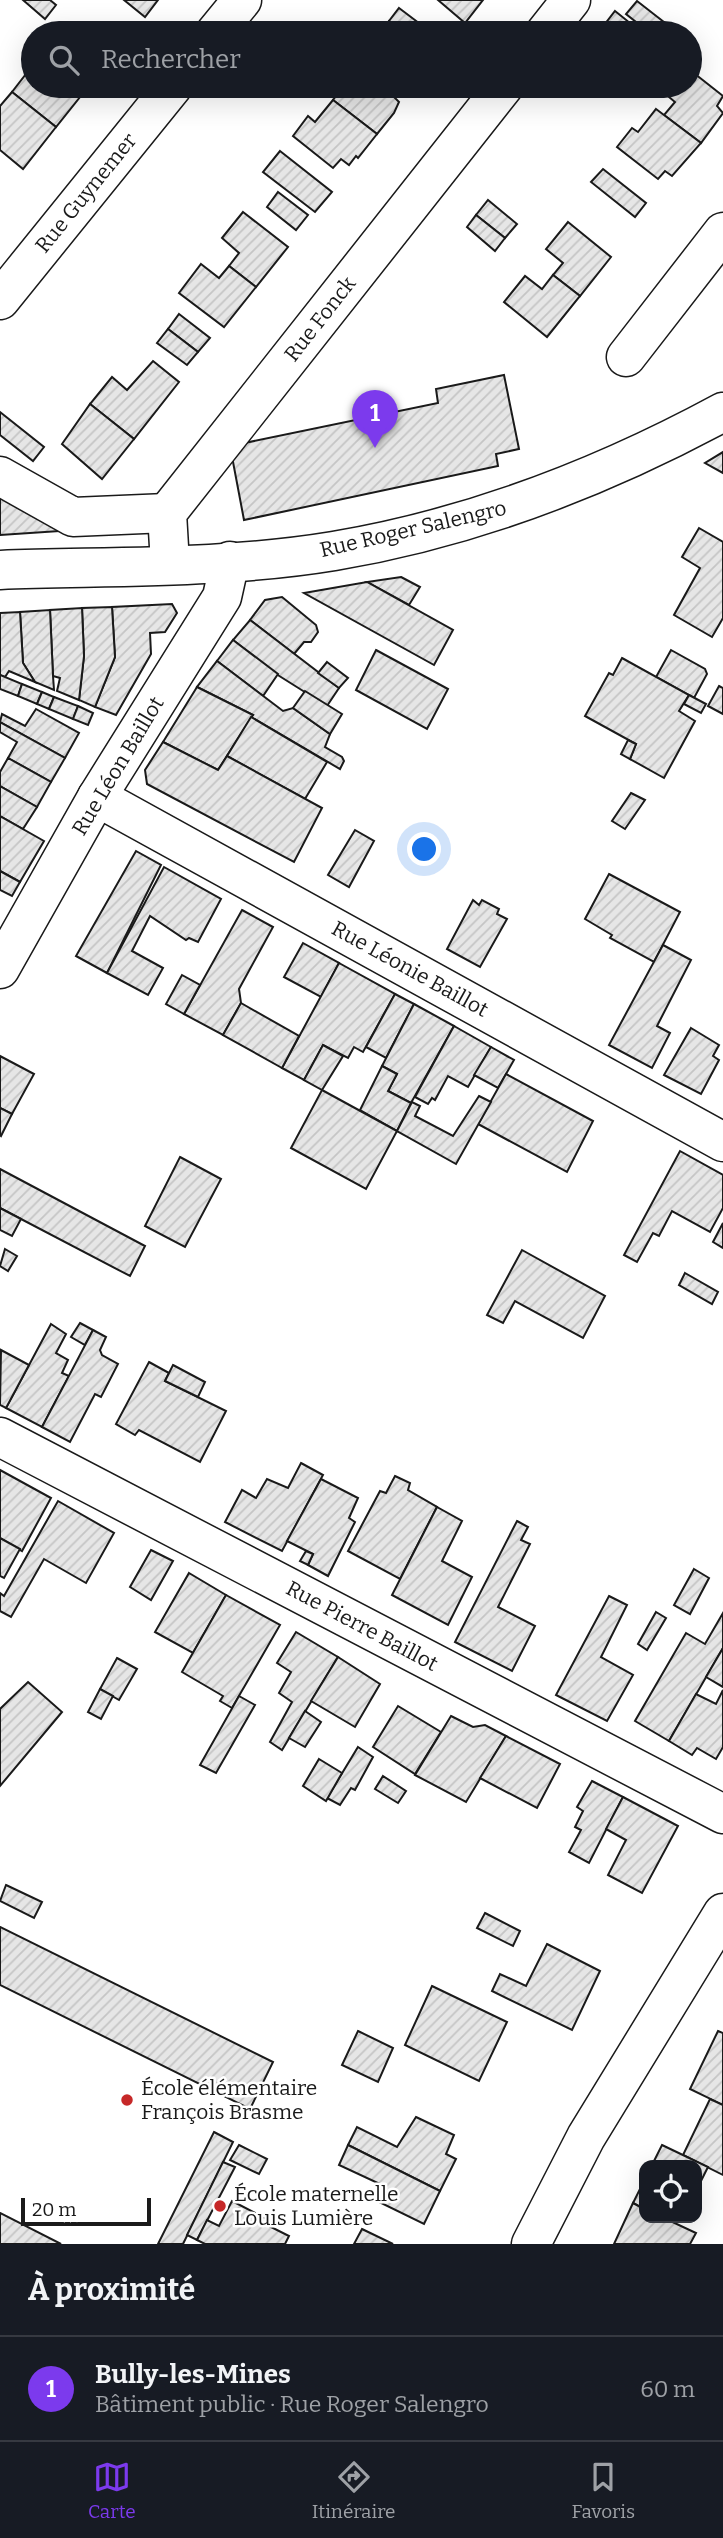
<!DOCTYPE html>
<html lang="fr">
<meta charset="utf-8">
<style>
:root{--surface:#171b24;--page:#20242c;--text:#f1f3f6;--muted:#9ea1a6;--line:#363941;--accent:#7c3aed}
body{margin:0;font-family:Bitter,serif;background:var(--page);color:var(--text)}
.controls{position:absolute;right:21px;bottom:21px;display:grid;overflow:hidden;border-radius:14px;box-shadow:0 7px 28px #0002}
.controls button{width:63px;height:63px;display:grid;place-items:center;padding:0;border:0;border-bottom:2px solid var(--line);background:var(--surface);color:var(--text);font:35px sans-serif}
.scale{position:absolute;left:21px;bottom:18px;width:130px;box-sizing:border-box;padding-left:7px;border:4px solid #1a1a1a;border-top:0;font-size:19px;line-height:24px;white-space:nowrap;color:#1a1a1a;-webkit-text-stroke:5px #fff;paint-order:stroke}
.you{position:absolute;left:425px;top:850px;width:24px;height:24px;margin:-18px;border:5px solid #fff;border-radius:50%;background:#1a73e8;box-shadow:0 0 0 10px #1a73e833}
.badge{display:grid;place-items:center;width:46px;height:46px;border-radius:50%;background:var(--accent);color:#fff;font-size:23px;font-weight:700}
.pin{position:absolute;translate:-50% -58px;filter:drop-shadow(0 2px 4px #0008)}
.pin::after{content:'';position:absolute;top:37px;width:24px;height:21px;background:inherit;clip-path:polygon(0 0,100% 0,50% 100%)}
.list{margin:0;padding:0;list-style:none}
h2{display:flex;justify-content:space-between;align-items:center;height:91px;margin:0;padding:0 28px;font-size:30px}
h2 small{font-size:23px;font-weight:400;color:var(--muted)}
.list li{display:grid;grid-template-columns:46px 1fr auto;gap:21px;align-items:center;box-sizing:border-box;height:105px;padding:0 28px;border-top:2px solid var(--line)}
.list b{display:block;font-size:26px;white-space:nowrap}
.list p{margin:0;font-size:23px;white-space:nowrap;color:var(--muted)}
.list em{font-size:23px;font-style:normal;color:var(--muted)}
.icon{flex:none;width:38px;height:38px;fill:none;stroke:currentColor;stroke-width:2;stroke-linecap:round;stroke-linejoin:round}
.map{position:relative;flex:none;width:723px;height:2244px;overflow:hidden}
.search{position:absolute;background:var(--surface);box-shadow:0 7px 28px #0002;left:21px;right:21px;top:21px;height:77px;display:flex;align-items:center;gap:18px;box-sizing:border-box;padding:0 24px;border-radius:38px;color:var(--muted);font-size:26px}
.sheet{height:196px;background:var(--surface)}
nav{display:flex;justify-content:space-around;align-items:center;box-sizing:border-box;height:98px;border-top:2px solid var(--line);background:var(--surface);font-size:19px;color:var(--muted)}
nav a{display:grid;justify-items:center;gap:4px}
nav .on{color:var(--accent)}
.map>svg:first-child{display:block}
.building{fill:url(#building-hatch);stroke:#1a1a1a;stroke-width:2}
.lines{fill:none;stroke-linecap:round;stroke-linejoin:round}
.street-casing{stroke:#1a1a1a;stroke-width:41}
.secondary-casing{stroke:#1a1a1a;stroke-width:41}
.street{stroke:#fff;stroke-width:38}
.secondary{stroke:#fff;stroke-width:38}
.poi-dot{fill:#c62828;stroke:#fff;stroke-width:2.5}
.labels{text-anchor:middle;stroke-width:5;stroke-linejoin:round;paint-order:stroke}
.street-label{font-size:21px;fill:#1a1a1a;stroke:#fff}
.poi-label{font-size:21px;fill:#1a1a1a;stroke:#fff;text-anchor:start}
</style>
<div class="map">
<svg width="723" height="2244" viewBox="0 0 723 2244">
<defs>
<pattern id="building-hatch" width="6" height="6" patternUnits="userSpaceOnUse" patternTransform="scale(1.75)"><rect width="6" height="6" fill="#e6e6e6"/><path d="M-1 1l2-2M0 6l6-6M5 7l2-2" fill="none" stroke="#c5c5c5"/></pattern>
</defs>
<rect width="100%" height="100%" fill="#fff"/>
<!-- building -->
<g class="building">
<path d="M23,0H50L56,5L45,19Z"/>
<path d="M124,0H158L145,17Z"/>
<path d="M438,0H483L465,23Z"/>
<path d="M637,1L678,33H650L626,14Z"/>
<path d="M399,8L432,33H405L389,21Z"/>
<path d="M615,11L630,23L621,33H598Z"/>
<path d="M389,21L405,33H379Z"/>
<path d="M33,65V86L88,87L56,127L12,92Z"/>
<path d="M690,70L723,96L717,106L723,113L701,143L664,115L675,102L662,91L666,86H690Z"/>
<path d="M344,86H399L392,95L399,102L394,113L377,134L333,100Z"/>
<path d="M12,92L56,127L23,169L0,150V106Z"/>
<path d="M333,100L377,134L358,158L356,156L349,165L341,159L333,168L293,136L308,116L315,122Z"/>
<path d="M656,109L701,143L672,176L665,171L658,179L617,147L632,128L638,132Z"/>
<path d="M280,151L332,192L315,212L263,172Z"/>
<path d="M603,169L646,203L635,217L591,182Z"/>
<path d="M278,192L308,215L296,230L267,207Z"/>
<path d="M488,200L517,224L505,238L476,215Z"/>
<path d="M243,212L288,247L256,287L229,266L239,253L222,238Z"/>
<path d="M476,215L505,238L495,251L467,227Z"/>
<path d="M568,222L611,257L580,296L553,275L563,263L546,249Z"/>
<path d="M201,264L219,278L229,266L256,287L224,327L179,293Z"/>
<path d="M553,275L580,296L547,337L504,302L525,276L542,289Z"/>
<path d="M179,314L210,338L198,352L168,329Z"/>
<path d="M168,329L198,352L187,365L157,343Z"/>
<path d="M153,361L179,382L134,439L90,404L112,377L127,390Z"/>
<path d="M504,375L519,449L496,454L498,466L244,520L230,446L438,403L436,389Z"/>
<path d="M90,404L134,439L102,479L62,444Z"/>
<path d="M0,412L44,447L33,461L0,435Z"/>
<path d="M723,452V473L705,463Z"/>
<path d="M0,489L75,530L0,535Z"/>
<path d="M699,528L723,542V618L712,637L674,615L700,568L682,557Z"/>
<path d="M401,577L420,587L409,605L367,582Z"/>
<path d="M367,582L453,630L434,665L304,593Z"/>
<path d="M282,597L316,625L318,632L311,642H304L294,654L250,620L265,600Z"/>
<path d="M172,604L177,613L165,632L150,633L151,654L116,715L95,707L115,657L112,607Z"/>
<path d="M112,607L115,657L95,707L79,700L84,656L82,608Z"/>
<path d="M82,608L84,656L79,700L57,691L60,678L53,676L50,610Z"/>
<path d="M50,610L53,676L54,690L35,682L23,663L20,612Z"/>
<path d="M20,612L23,663L35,682L9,671L5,677L0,675V613Z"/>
<path d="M250,620L339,688L327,706L273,672L233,640Z"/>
<path d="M233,640L278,674L263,696L217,661Z"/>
<path d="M376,650L448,689L427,729L356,690Z"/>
<path d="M671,650L705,669L707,674L694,698L656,677Z"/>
<path d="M622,658L689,695L679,711L695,721L664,778L630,759L636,744L585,716L609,673L613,675Z"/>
<path d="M217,661L283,711L293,708L330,734L325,747L342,757L344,761L340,769L251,717L253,715L197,687Z"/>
<path d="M327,662L348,678L339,688L318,673Z"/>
<path d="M0,675L22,684L18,696L0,689Z"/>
<path d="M22,684L42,692L37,704L18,696Z"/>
<path d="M719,686L723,688V714L708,706Z"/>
<path d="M197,687L253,715L218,770L163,742Z"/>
<path d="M305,691L342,714L330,734L293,708Z"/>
<path d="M42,692L54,697L49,709L37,704Z"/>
<path d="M689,695L706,704L701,713L684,704Z"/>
<path d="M54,697L78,706L73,719L49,709Z"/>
<path d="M78,706L93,713L88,725L73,719Z"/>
<path d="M36,709L79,733L65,758L0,722L2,714L25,726Z"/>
<path d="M251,717L327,762L305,799L227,756Z"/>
<path d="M0,722L65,758L51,782L8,758L17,742L0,732Z"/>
<path d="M628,740L636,744L630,759L621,754Z"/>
<path d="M163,742L218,770L227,756L322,808L294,862L147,784L145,770Z"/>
<path d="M8,758L51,782L37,807L0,786V772Z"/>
<path d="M0,786L37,807L23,829L0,816Z"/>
<path d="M631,793L645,800L625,829L612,821Z"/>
<path d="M0,816L44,841L20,882L0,871Z"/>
<path d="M355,830L374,841L349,887L328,875Z"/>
<path d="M136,851L161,865L107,973L76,956Z"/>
<path d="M164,867L221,899L198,942L189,938L186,940L150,916L132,951L163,968L148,995L107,973Z"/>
<path d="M0,871L20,882L12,896L0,890Z"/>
<path d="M609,874L680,912L654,962L610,938L612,935L585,919Z"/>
<path d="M473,900L479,905L482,900L499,909L497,914L507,919L480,967L447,949Z"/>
<path d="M242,910L273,927L239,989L241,1003L223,1035L184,1014Z"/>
<path d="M303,943L339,963L321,997L284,977Z"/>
<path d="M663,945L691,960L657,1026L670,1033L652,1068L609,1045Z"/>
<path d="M339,963L395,994L363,1052L354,1047L348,1058L323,1045L304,1080L282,1068Z"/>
<path d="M182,975L200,985L184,1014L166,1004Z"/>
<path d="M395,994L414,1004L386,1058L366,1047Z"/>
<path d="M241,1003L299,1036L282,1068L223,1035Z"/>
<path d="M414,1004L454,1026L411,1103L388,1091L397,1074L382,1066Z"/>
<path d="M454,1026L491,1047L468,1087L448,1076L435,1100L432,1098L428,1104L415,1097Z"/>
<path d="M691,1028L719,1045L713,1056L719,1060L701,1094L664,1075Z"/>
<path d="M323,1045L343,1056L322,1090L304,1080Z"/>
<path d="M491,1047L514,1060L498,1088L474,1075Z"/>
<path d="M0,1056L34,1074L12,1114L0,1108Z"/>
<path d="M382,1066L397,1074L388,1091L411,1103L397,1131L360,1110Z"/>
<path d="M506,1074L593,1121L567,1172L478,1124Z"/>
<path d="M322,1090L397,1131L366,1189L291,1148Z"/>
<path d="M479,1096L491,1102L456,1164L397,1131L412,1102L420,1106L415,1116L453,1136Z"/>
<path d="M0,1108L12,1114L1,1136L0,1135Z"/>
<path d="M680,1151L723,1175V1208L710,1232L672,1211L659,1236L653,1233L637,1262L624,1255Z"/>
<path d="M180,1157L221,1179L185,1247L145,1226Z"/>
<path d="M0,1169L145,1246L130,1276L0,1208Z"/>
<path d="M0,1208L21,1219L12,1236L0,1230Z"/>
<path d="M723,1223V1248L713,1242Z"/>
<path d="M5,1249L17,1256L8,1271L0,1266Z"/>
<path d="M522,1250L605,1296L583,1338L515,1301L503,1323L487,1315Z"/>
<path d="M685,1273L718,1292L712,1304L679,1285Z"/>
<path d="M80,1323L93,1330L85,1345L71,1337Z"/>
<path d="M51,1324L66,1334L56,1353L68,1360L62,1373L69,1376L42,1427L6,1408Z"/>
<path d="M93,1330L106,1337L100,1350L102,1355L118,1364L101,1397L95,1394L70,1442L42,1427Z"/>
<path d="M1,1350L29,1365L6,1408L0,1405Z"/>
<path d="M149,1362L169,1373L165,1381L226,1411L200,1462L139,1430L135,1435L116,1424Z"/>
<path d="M173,1365L205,1382L198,1397L165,1381Z"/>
<path d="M301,1463L323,1475L282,1551L225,1522L242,1490L256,1498L267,1479L288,1488Z"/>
<path d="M0,1470L51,1498L22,1551L0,1538Z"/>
<path d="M395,1476L410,1483L408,1490L437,1507L400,1579L348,1551L380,1491L386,1493Z"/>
<path d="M321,1479L358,1498L349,1518L355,1522L328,1576L308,1565L313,1554L287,1541Z"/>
<path d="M58,1501L114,1533L86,1583L44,1559L11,1617L0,1611V1593L4,1596Z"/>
<path d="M437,1507L462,1521L442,1561L472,1577L448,1625L392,1595Z"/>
<path d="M517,1521L528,1527L521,1540L530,1544L498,1607L535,1626L512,1671L455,1642Z"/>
<path d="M0,1538L20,1549L4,1578L0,1576Z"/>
<path d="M151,1550L173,1561L151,1600L130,1587Z"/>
<path d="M306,1551L313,1554L308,1565L300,1561Z"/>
<path d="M694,1569L709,1578L690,1614L674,1605Z"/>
<path d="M189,1573L226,1595L193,1653L155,1632Z"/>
<path d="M226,1595L280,1625L232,1708L220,1701L223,1696L182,1672Z"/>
<path d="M609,1596L627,1605L601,1657L633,1675L607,1721L556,1695Z"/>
<path d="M656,1612L666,1618L647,1650L638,1644Z"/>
<path d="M723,1613V1648L669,1741L635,1721L686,1633L705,1644Z"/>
<path d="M296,1632L338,1657L282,1750L270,1742L292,1702L279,1693L291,1672L277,1663Z"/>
<path d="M723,1648V1687L706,1677Z"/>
<path d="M338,1657L380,1684L355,1727L311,1701Z"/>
<path d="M117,1658L137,1669L119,1700L100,1689Z"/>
<path d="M28,1682L62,1712L0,1786V1709Z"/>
<path d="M100,1689L113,1696L101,1719L88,1712Z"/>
<path d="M723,1690V1747L716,1759L697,1748L692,1755L669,1741L696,1694L716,1704Z"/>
<path d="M239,1696L255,1705L216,1773L200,1765Z"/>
<path d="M398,1706L441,1732L415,1774L373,1747Z"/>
<path d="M305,1711L321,1722L305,1747L289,1738Z"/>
<path d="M451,1716L473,1727L485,1725L506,1736L466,1802L415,1775Z"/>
<path d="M506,1736L560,1764L537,1808L480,1778Z"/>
<path d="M358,1747L373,1757L355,1790L351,1788L340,1805L327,1798Z"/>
<path d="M319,1759L342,1773L326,1801L303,1786Z"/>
<path d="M383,1776L406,1791L398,1803L375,1789Z"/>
<path d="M592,1781L623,1797L589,1863L569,1852L581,1830L575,1827L583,1811L577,1807Z"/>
<path d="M623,1797L678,1826L642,1893L608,1875L626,1840L606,1829Z"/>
<path d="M6,1885L42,1902L34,1918L0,1901Z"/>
<path d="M485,1913L520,1931L513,1946L477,1928Z"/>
<path d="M0,1927L273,2062L250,2109L0,1985Z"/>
<path d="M547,1944L600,1971L572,2030L492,1991L500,1974L526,1986Z"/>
<path d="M432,1986L507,2022L479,2081L405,2045Z"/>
<path d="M358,2031L393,2048L378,2082L342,2065Z"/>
<path d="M718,2031L723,2033V2105L690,2089Z"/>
<path d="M710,2099L723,2105V2175L683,2155Z"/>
<path d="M416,2117L454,2135L446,2154L456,2159L440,2191L348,2145L357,2127L397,2147Z"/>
<path d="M214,2132L233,2142L183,2244H158Z"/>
<path d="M239,2145L267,2159L259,2174L230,2160Z"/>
<path d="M348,2145L440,2191L424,2224L373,2199L380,2184L339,2165Z"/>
<path d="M662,2145L708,2167L697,2189V2165H652Z"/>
<path d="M223,2162L235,2167L197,2240L187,2235Z"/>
<path d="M644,2181V2209L633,2203Z"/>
<path d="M232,2201L267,2219L265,2224L289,2236L285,2244H205L197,2240L207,2220L219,2226Z"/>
<path d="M633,2203L644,2209V2218H664L696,2233L690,2244H614Z"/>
<path d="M0,2213L61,2244H0Z"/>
<path d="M362,2229L393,2244H354Z"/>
</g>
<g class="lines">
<defs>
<g id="street">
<path d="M215,33L242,0"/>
<path d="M545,33L571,0"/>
<path d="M0,300L173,86"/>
<path d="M626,357L723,232"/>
<path d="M0,476L73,517L167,513"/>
<path d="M170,564L167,513L504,86"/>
<path d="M97,797L723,1142"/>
<path d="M0,969L97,797L222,597L230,561"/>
<path d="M0,1437L723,1814"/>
<path d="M531,2244L586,2137L723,1913"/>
</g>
<path id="secondary" d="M0,570C111,566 225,569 334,551C471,528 601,478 723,412"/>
</defs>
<!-- street casing -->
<use href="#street" class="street-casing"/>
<!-- secondary casing -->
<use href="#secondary" class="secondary-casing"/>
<!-- street -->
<use href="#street" class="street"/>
<!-- secondary -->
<use href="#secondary" class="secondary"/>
</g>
<!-- markers -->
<g class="poi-dot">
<circle cx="127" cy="2100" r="7"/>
<circle cx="220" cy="2206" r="7"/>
</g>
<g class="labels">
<!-- street labels -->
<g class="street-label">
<text transform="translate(86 193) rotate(-51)" y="7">Rue Guynemer</text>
<text transform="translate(320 319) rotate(-52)" y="7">Rue Fonck</text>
<text transform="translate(413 529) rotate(-13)" y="7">Rue Roger Salengro</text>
<text transform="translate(118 766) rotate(-59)" y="7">Rue Léon Baillot</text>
<text transform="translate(410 969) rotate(29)" y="7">Rue Léonie Baillot</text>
<text transform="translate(362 1626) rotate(28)" y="7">Rue Pierre Baillot</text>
</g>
<!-- poi labels -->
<g class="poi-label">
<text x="141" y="2095">École élémentaire<tspan x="141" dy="24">François Brasme</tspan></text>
<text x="234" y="2201">École maternelle<tspan x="234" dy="24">Louis Lumière</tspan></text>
</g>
</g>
</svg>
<div class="controls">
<button><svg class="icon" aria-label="locate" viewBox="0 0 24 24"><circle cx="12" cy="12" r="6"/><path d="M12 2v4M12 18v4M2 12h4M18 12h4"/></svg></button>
</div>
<div class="scale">20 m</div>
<div class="you"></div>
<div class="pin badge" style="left:375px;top:448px">1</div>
<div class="search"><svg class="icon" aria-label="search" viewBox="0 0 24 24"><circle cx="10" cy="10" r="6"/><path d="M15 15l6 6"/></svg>Rechercher</div>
</div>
<section class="sheet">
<h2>À proximité<small></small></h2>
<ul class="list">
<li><span class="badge">1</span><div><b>Bully-les-Mines</b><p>Bâtiment public · Rue Roger Salengro</p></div><em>60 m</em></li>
</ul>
</section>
<nav>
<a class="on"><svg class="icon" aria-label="map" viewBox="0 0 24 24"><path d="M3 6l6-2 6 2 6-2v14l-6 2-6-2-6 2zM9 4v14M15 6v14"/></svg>Carte</a>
<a><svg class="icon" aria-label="directions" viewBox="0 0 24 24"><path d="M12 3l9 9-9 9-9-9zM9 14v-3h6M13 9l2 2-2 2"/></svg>Itinéraire</a>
<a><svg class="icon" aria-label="saved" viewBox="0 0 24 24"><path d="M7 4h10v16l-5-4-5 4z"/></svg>Favoris</a>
</nav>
